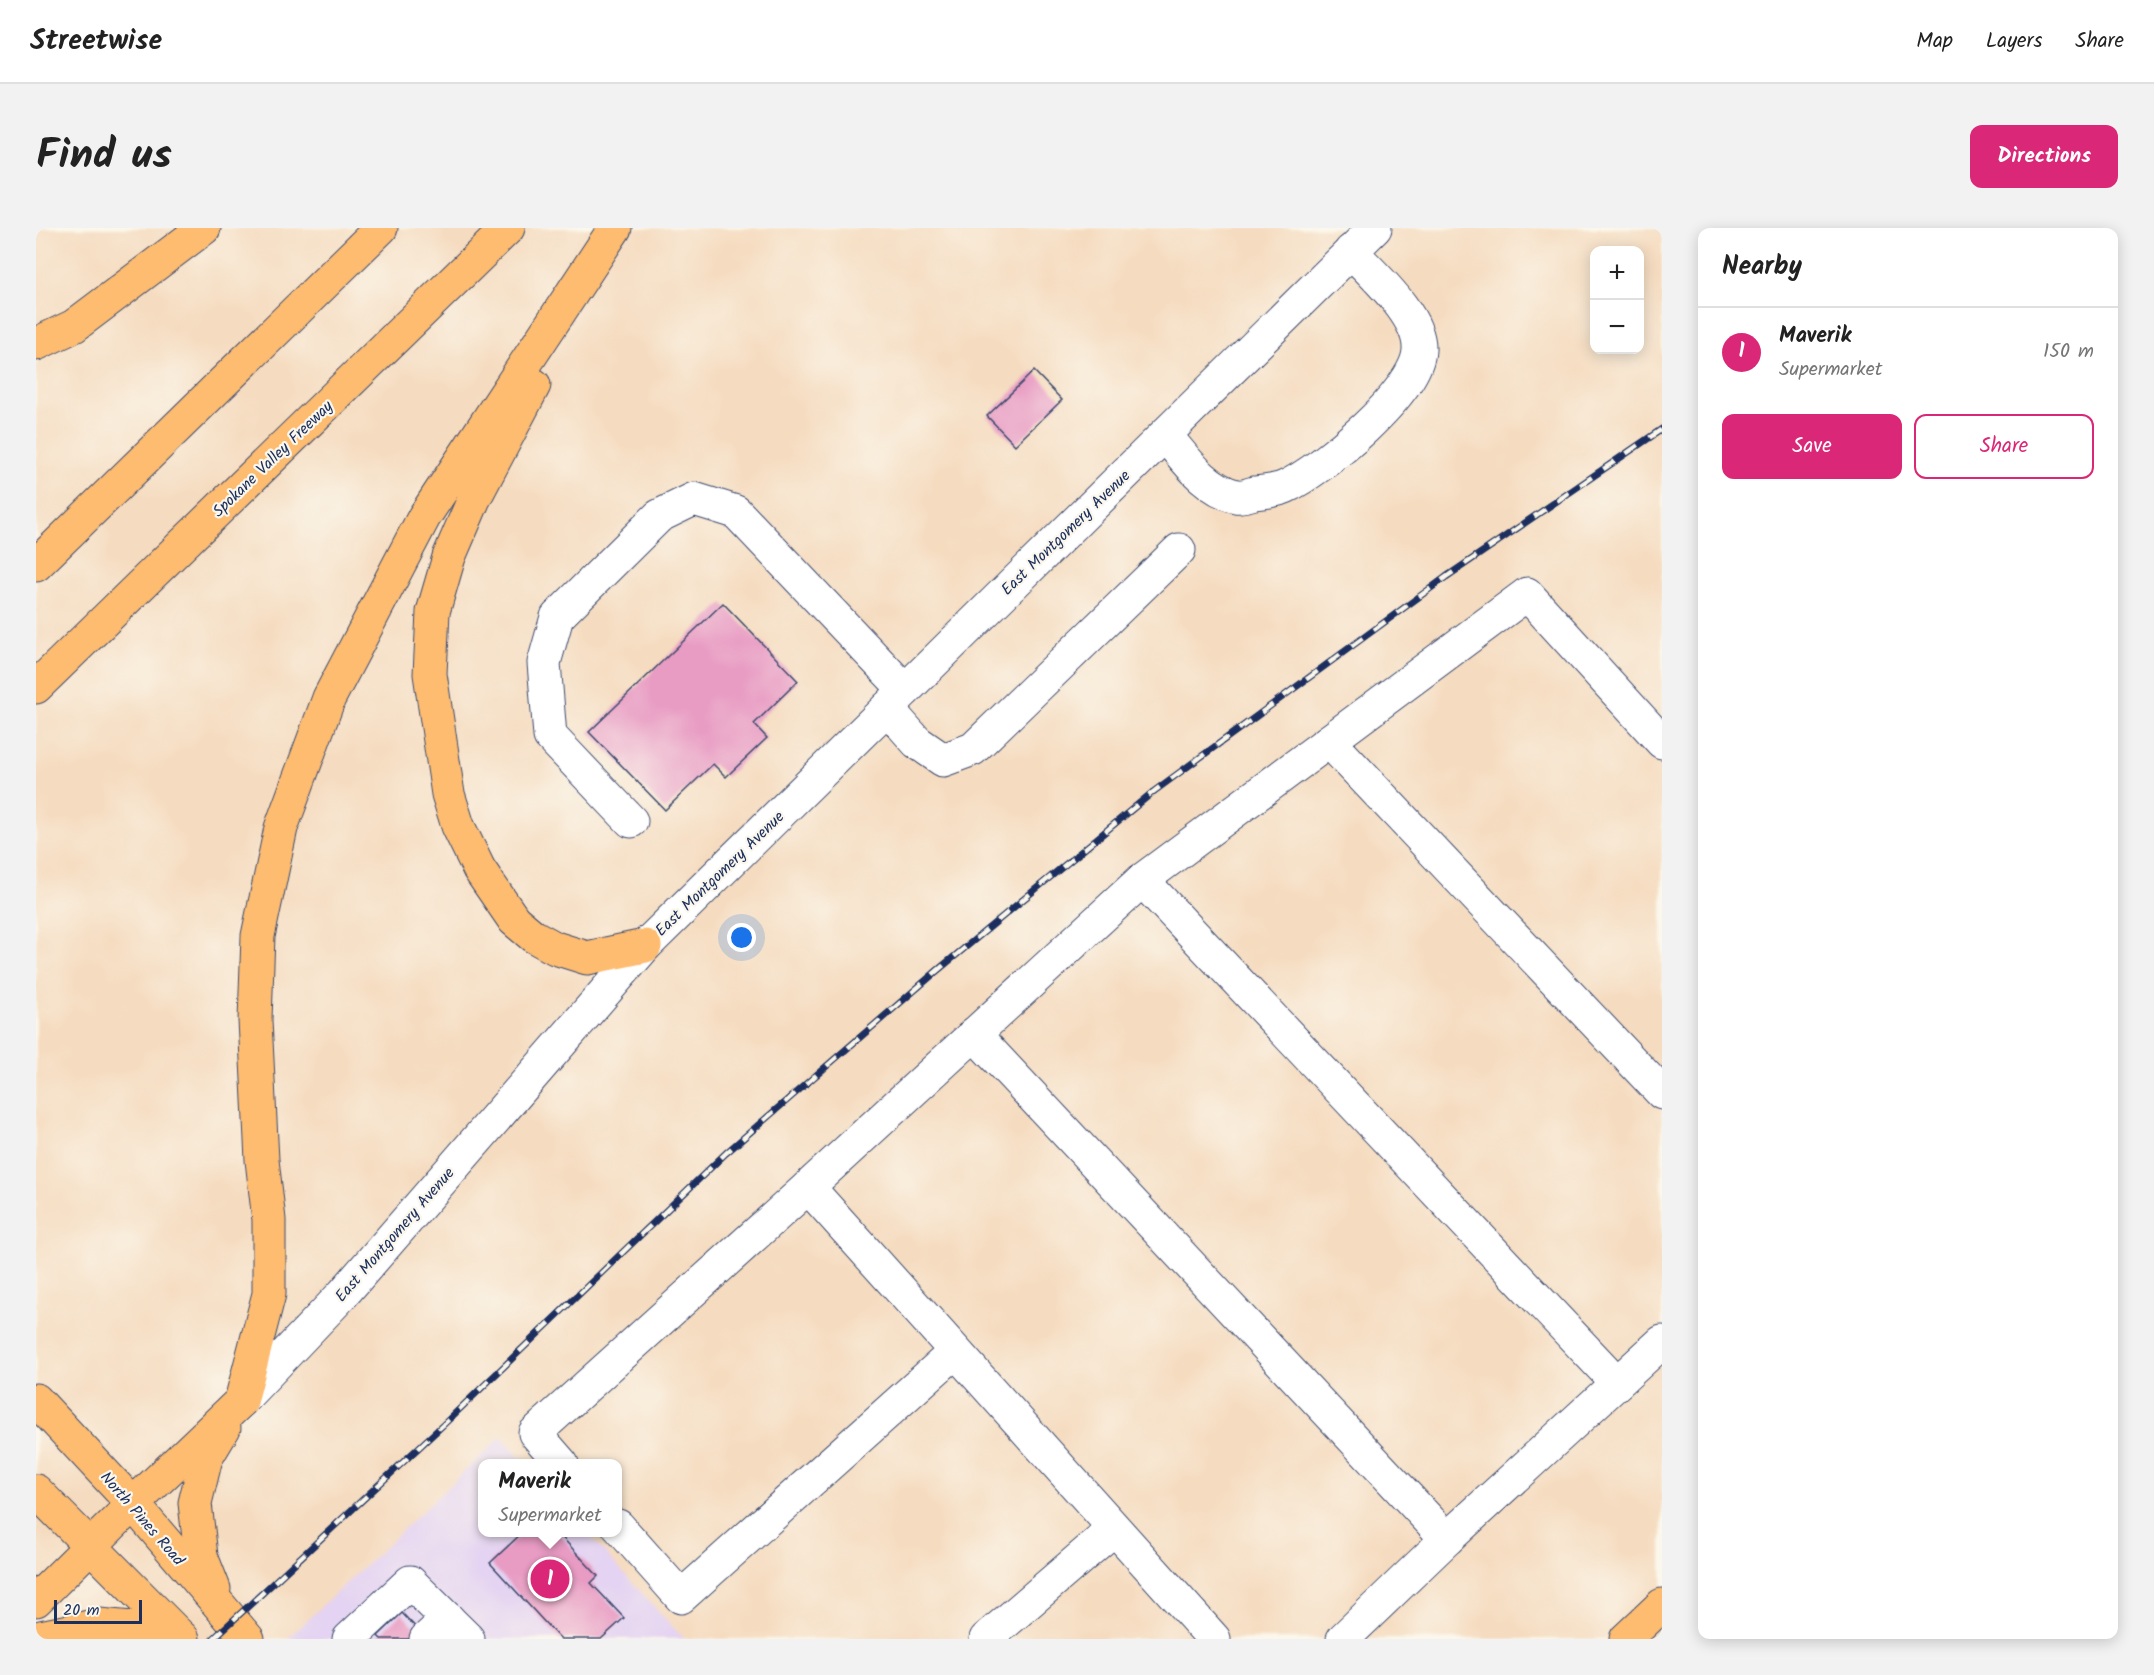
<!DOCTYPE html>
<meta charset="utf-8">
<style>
:root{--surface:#fff;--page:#f2f2f2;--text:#222;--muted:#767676;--line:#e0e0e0;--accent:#db2777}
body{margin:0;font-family:Kalam,sans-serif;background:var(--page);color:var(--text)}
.controls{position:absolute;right:18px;top:18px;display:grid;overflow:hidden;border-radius:12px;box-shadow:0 3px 15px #0003}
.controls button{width:54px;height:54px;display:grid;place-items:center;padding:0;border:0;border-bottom:2px solid var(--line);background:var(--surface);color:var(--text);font:30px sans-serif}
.scale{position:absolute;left:18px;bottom:15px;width:88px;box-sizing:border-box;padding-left:6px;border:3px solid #1b2f5e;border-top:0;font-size:16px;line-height:21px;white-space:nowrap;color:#1b2f5e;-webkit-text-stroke:4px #fbf7ec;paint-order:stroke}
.you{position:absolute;left:706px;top:710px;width:21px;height:21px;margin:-15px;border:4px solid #fff;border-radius:50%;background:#1a73e8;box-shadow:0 0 0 9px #1a73e833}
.badge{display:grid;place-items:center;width:39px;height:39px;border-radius:50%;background:var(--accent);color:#fff;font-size:20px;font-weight:700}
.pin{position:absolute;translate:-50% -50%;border:3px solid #fff;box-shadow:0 2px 6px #0006}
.popup{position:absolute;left:442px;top:1231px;width:144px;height:78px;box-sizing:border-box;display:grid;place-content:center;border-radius:12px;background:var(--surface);filter:drop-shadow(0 2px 4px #0005);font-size:20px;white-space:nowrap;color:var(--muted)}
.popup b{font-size:22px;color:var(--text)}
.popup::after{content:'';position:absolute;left:50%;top:100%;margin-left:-12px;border:12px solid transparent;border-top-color:var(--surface)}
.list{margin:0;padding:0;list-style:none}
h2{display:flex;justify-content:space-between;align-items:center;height:78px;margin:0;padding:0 24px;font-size:26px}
h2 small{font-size:20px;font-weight:400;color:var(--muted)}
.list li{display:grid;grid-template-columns:39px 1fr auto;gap:18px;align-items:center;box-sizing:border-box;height:90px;padding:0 24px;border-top:2px solid var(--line)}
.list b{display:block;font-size:22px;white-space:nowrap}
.list p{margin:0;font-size:20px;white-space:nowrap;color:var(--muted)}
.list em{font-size:20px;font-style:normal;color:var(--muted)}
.actions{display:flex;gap:12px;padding:18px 24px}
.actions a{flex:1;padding:14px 0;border:2px solid var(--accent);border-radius:12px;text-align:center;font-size:21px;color:var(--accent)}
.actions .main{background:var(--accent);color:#fff}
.map{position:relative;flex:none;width:1626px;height:1411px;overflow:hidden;border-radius:12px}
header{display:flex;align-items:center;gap:36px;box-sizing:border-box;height:84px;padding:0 30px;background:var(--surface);border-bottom:2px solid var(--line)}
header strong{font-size:28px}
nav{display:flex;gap:33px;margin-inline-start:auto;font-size:21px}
.intro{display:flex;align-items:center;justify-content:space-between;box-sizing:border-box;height:144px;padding:0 36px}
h1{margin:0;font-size:42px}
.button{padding:15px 27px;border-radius:12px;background:var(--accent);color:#fff;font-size:21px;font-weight:700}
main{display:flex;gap:36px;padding:0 36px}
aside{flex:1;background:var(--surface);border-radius:12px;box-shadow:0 3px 15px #0003}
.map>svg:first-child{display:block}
.built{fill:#e4d3f2}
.building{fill:#e89bc3}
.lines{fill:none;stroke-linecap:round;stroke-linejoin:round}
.minor-casing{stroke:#3c496d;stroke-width:35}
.major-casing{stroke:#3c496d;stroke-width:35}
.highway-casing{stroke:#3c496d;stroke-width:35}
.minor{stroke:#fff;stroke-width:33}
.major{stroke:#fdbc70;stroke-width:33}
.highway{stroke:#fdbc70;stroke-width:33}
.rail-casing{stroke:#1b2f5e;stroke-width:7}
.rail{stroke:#fbf7ec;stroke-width:4.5;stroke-dasharray:14;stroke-linecap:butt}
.labels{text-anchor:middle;stroke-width:4.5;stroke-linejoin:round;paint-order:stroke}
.street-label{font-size:16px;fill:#1b2f5e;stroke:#fbf7ec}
</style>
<header>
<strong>Streetwise</strong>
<nav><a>Map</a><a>Layers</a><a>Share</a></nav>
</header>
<div class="intro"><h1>Find us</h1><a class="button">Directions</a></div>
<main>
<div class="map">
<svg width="1626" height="1411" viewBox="0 0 1626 1411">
<rect width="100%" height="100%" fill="#fbf7ec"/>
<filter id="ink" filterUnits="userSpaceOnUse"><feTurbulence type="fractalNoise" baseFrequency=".0167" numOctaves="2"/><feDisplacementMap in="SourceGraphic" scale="12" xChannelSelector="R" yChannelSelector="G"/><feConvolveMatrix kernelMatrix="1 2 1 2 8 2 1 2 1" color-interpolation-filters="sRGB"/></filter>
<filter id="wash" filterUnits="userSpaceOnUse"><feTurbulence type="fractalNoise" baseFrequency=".008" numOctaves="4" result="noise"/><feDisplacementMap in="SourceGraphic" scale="24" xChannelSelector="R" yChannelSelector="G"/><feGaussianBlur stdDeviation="1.35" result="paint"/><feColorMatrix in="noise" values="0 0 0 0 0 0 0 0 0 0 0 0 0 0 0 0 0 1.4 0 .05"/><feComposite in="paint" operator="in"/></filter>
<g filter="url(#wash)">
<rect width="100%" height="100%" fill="#f5dbbf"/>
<!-- built -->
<path class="built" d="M465,1209L489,1235L446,1236V1304L551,1305L648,1411H251Z"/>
<g id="blocks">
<!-- building -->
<g class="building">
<path d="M998,143L1026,172L979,217L951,188Z"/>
<path d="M687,375L762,453L718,496L731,510L690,549L677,536L629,582L553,504Z"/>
<path d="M487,1304H521L562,1348L555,1355L588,1390L565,1411H524L454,1335Z"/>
<path d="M366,1385L391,1411H345L342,1408Z"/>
</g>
</g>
</g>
<g filter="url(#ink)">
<use href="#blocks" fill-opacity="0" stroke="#3c496d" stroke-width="1.5"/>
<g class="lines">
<defs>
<g id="minor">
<path d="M1129,207C1149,230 1168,260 1200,268C1205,269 1212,267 1218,265C1228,264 1240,263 1249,259C1286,242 1381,164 1383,122C1385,88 1337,47 1315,23"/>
<path d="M851,480L881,514L907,532L937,521L1143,322"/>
<path d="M1293,513L1626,865"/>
<path d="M595,593L514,508L508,435L521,389L623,288L658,271L700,284L869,462"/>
<path d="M1106,652L1581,1155"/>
<path d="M938,806L1411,1311"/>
<path d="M772,959L1178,1411"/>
<path d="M205,1173L307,1066L609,718L1339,0"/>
<path d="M526,1236L499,1205L772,959L1106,652L1491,366L1626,514"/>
<path d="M582,1298L645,1369L919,1124"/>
<path d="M313,1411L374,1354L432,1411"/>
<path d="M390,1411L412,1391"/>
<path d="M950,1411L1078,1301"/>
<path d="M1307,1411L1411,1311L1626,1114"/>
</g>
<g id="major">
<path d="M0,1172L97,1276L212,1411"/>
<path d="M0,1263L147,1411"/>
<path d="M178,1361L165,1328L159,1275L170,1230L188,1200"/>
<path d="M0,1372L97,1276L205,1173"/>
<path d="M0,1410L63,1397L107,1401L145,1409"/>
<path d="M1590,1411L1626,1377"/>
</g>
<g id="highway">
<path d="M0,116L38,98L168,0"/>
<path d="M498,157L438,271L413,329L397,384L394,446L412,566L422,598L443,641L478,692L497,708L519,720L551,730L609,718"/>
<path d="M0,337L345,0"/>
<path d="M0,459L472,0"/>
<path d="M205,1173L233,1066V992L226,932L219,792L222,708L245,600L293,470L388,289L579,0"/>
</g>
</defs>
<!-- minor casing -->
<use href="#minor" class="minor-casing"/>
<!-- major casing -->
<use href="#major" class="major-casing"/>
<!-- highway casing -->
<use href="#highway" class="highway-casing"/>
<!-- minor -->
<use href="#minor" class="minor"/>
<!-- major -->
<use href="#major" class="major"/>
<!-- highway -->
<use href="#highway" class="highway"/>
<defs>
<path id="rail" d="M177,1411L408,1196L690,925L902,742L1117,564L1410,349L1626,201"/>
</defs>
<!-- rail casing -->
<use href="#rail" class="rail-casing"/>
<!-- rail -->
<use href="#rail" class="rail"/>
</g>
</g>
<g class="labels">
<!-- street labels -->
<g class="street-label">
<text transform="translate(236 230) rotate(-44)" y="6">Spokane Valley Freeway</text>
<text transform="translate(1029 304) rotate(-44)" y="6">East Montgomery Avenue</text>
<text transform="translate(683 645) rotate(-44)" y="6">East Montgomery Avenue</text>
<text transform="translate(358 1006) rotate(-49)" y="6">East Montgomery Avenue</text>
<text transform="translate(107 1290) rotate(49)" y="6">North Pines Road</text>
</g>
</g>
</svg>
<div class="controls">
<button>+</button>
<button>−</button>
</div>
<div class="scale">20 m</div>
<div class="you"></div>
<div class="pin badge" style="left:514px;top:1351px">1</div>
<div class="popup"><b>Maverik</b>Supermarket</div>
</div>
<aside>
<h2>Nearby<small></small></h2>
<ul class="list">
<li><span class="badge">1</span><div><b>Maverik</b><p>Supermarket</p></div><em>150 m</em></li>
</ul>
<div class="actions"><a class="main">Save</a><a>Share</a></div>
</aside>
</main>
